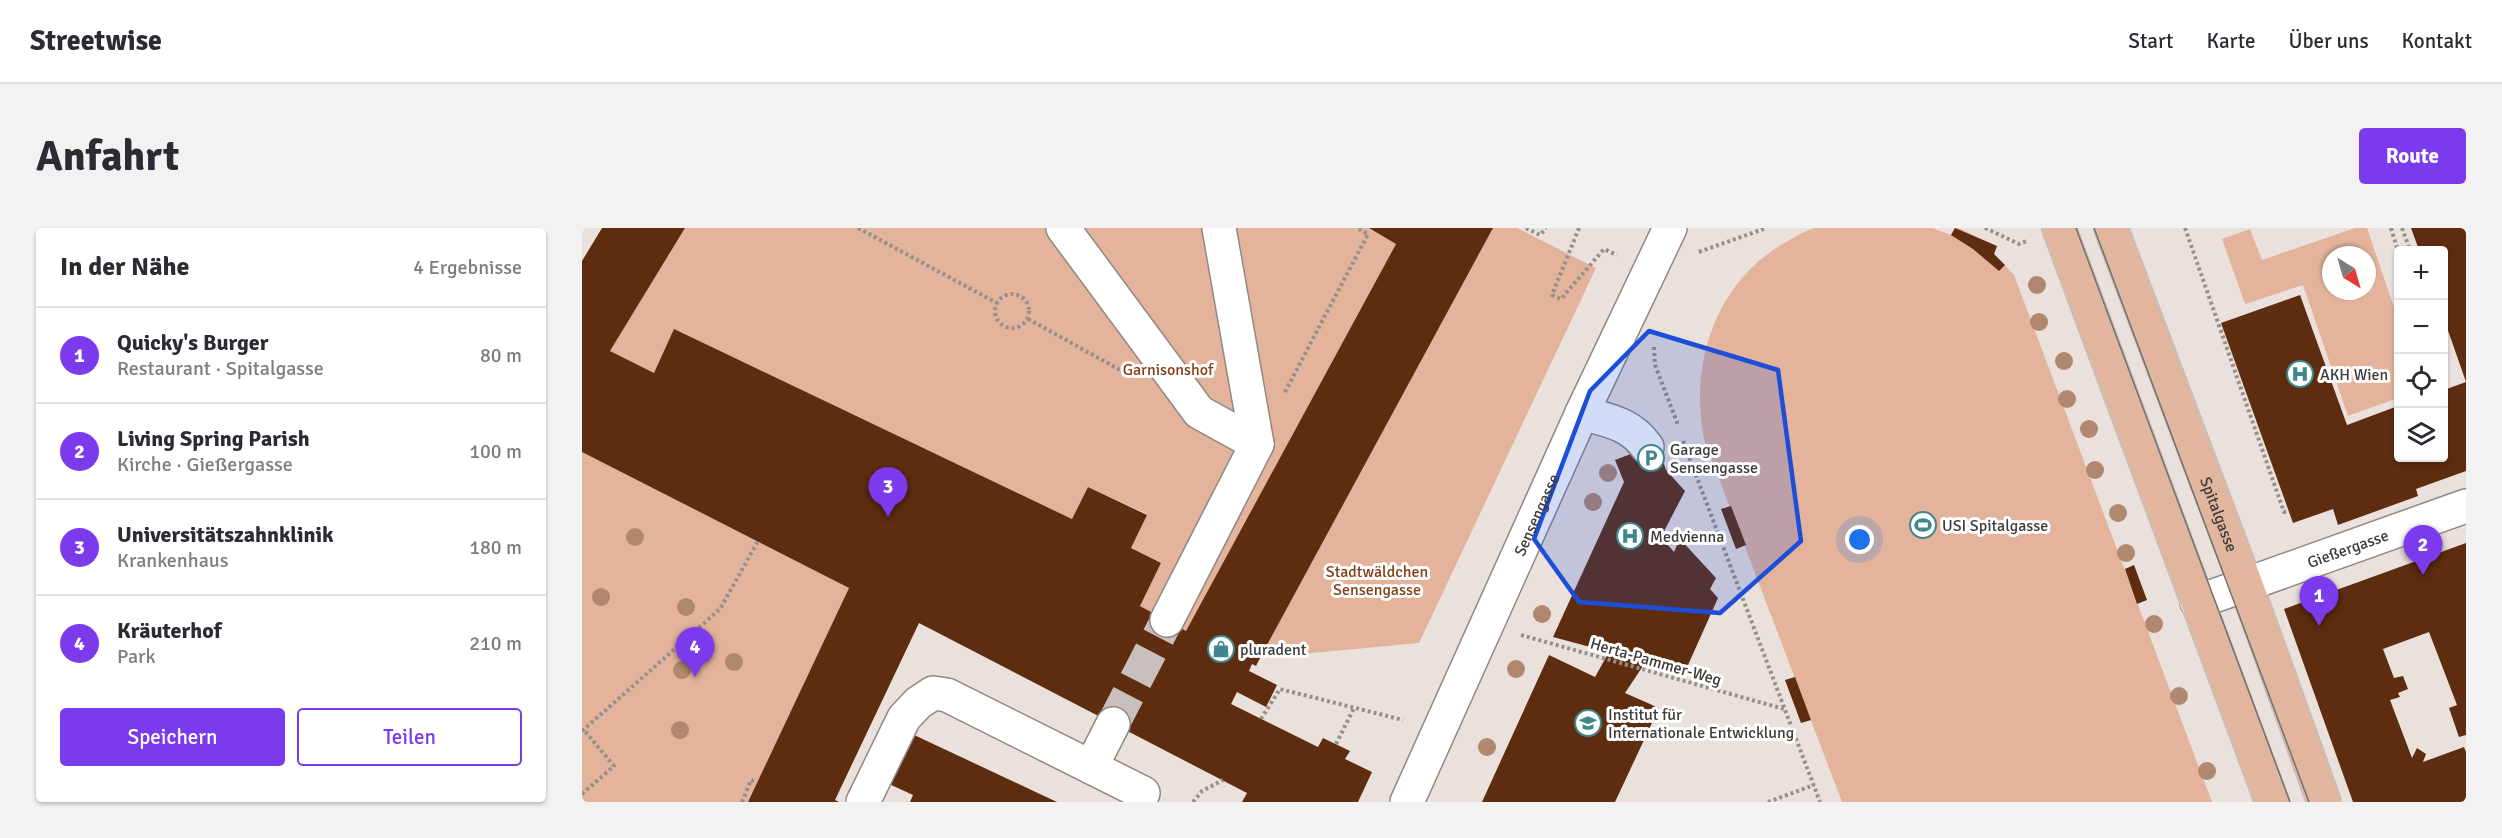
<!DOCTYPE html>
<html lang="de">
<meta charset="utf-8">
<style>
:root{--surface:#fff;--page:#f2f2f3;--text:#2b2b33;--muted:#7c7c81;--line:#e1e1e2;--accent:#7c3aed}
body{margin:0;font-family:Signika,sans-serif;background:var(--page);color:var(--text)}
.controls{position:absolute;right:18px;top:18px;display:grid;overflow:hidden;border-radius:6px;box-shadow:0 2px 4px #0004}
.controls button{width:54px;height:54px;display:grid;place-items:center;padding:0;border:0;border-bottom:2px solid var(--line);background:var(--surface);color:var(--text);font:30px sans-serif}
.compass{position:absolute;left:1740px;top:18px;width:54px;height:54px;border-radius:50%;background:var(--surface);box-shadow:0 2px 4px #0004;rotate:143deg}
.you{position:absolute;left:1278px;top:312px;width:21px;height:21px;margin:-15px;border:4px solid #fff;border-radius:50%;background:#1a73e8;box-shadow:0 0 0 9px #1a73e833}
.badge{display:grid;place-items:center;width:39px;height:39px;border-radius:50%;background:var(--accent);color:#fff;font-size:20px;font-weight:700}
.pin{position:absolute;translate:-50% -50px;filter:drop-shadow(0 2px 3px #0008)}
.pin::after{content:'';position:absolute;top:32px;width:21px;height:18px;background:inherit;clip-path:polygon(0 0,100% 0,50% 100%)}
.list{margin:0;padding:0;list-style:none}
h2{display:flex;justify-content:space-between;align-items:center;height:78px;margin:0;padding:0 24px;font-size:26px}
h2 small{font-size:20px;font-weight:400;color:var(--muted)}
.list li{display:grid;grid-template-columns:39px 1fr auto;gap:18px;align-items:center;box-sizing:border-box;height:96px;padding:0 24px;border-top:2px solid var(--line)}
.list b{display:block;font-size:22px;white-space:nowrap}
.list p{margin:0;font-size:20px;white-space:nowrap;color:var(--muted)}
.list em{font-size:20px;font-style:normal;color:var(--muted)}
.actions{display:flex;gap:12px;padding:18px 24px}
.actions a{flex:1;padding:14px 0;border:2px solid var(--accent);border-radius:6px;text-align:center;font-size:21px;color:var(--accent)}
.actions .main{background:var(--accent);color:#fff}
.icon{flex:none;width:33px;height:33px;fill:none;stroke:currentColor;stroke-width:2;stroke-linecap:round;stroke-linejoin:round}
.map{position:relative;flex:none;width:1884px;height:574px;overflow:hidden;border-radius:6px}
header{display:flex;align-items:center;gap:36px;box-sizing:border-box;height:84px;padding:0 30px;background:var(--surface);border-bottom:2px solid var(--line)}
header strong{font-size:28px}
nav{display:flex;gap:33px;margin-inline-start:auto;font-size:21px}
.intro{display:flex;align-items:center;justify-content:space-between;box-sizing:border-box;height:144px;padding:0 36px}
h1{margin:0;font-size:42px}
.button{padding:15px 27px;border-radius:6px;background:var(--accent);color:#fff;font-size:21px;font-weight:700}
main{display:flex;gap:36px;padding:0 36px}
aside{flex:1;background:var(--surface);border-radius:6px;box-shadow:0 2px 4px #0004}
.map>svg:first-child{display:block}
.green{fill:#e4b39b;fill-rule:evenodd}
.building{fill:#5e2c0e}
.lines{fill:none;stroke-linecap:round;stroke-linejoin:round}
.minor-tunnel{stroke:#c8c0bc;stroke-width:33;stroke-dasharray:33 16;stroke-linecap:butt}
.minor-casing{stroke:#908884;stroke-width:36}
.major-casing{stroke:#c1c0c0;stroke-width:36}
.path{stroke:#96908d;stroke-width:4;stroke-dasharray:3 3;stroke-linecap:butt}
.minor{stroke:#fff;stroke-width:33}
.major{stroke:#e2b59e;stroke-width:33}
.tram{stroke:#746f6c;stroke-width:1.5}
.tree{fill:#b1876f}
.marked{fill:#1d4ed8;fill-opacity:0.2;stroke:#1d4ed8;stroke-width:4.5;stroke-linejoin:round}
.labels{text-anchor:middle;stroke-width:6;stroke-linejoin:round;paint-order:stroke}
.park-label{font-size:16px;fill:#823e15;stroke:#fff}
.poi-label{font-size:16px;fill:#3e3b39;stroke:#fff;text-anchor:start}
.street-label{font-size:16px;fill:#3e3b39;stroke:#fff}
</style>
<header>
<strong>Streetwise</strong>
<nav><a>Start</a><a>Karte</a><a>Über uns</a><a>Kontakt</a></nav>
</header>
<div class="intro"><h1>Anfahrt</h1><a class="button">Route</a></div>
<main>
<aside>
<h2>In der Nähe<small>4 Ergebnisse</small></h2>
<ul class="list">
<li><span class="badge">1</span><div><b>Quicky's Burger</b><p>Restaurant · Spitalgasse</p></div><em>80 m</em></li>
<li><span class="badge">2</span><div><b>Living Spring Parish</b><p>Kirche · Gießergasse</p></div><em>100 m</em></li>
<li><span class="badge">3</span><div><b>Universitätszahnklinik</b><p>Krankenhaus</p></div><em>180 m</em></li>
<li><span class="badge">4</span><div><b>Kräuterhof</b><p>Park</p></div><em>210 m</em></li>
</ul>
<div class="actions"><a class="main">Speichern</a><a>Teilen</a></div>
</aside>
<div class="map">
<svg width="1884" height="574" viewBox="0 0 1884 574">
<rect width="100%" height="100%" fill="#eae1dd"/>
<!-- green -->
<g class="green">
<path d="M103,0H787L814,16L604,403L558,378L579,335L549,320L565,286L506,259L490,291L92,102L72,145L28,123Z"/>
<path d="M911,0H935L1014,40L837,415L678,430Z"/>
<path d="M1233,0H1350L1369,7L1373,0H1376L1415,18L1412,26L1432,47L1630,574H1260L1122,211C1107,135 1134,53 1204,14C1213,9 1222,3 1233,0Z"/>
<path d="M1773,0H1785L1816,91V170L1766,188L1721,57L1663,76L1640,11L1668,1L1680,32ZM1749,27H1785V63H1749Z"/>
<path d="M0,224L267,360L166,574H0Z"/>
</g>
<!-- building -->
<g class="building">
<path d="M20,0H103L28,123L72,145L92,101L490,291L506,259L565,287L549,320L579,335L558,378L604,403L814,16L787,0H911L678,430L674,438L670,436L667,443L695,457L684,479L655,464L649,476L736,519L741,510L768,523L763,531L790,544L776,574H660L665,565L337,395L253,572L257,574H166L267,360L0,224V33Z"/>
<path d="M1373,0L1415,18L1412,26L1423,37L1417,43L1391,21L1369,7Z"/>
<path d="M1829,0H1884V154L1862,91V22H1837Z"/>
<path d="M1718,67L1765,197L1816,178V230H1862V162L1884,154V243L1834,261L1836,268L1756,297L1751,281L1711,295L1639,95Z"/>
<path d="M1075,216L1084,242L1103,263L1079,309L1092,324L1098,311L1134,350L1128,361L1136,370L1102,446L1063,435L1043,465L1077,480L1033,574H900L967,427L1013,449L1027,424L971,409L1042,254L1033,232Z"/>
<path d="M1149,278L1164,317L1154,321L1139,281Z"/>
<path d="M1884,315V507L1877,509L1867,480L1875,477L1847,404L1801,421L1812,450L1821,448L1826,461L1816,465L1818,469L1808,472L1830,530L1835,520L1844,526L1841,534L1882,519L1884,524V574H1771L1702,381Z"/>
<path d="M1552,337L1565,372L1555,376L1543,341Z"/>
<path d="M1213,449L1229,492L1219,495L1203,452Z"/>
<path d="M330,506L475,574H328L331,567L307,556Z"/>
</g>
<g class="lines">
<!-- minor-tunnel -->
<path class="minor-tunnel" d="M531,496L585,392"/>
<defs>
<g id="minor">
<path d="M481,0L617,184L675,216"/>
<path d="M1000,185C1027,193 1048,195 1065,219"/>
<path id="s1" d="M1615,374L1884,278"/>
<path d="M585,392L675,216L637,0"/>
<path d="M509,539L531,496"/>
<path d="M281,574L322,490L336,475L351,465L365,467L561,565"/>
<path id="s2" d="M825,574L1000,185L1088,0"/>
</g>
<g id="major">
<path d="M1477,0L1690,574"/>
<path id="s3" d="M1529,0L1664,357L1742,574"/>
</g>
</defs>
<!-- minor casing -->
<use href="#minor" class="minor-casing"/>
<!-- major casing -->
<use href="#major" class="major-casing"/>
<!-- path -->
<g class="path">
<path d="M276,0L415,75"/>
<path d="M944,0L958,7L964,0"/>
<path d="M997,0L970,67L979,71L1022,21L1035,27"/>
<path d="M1403,0L1437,16L1445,13"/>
<path d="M1603,0L1702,284L1706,283"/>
<path d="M1809,0L1816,23"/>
<path d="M1820,0L1828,22"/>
<path d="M1117,24L1184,0"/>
<circle cx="430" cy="83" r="17"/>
<path d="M446,91L540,143"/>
<path d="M1862,102L1865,101"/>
<path d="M1862,118L1864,125L1862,126"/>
<path d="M1072,119L1073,137L1096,197"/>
<path d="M1862,155L1864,161"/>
<path d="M703,164L786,6L775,0"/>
<path d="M1101,213L1238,574"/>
<path d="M939,407L1202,481"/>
<path d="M679,491L698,461L821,492"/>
<path d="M0,503L138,381L176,313"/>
<path d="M754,516L772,480"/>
<path d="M0,566L32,538L2,502"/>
<path d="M160,574L169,552L175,555"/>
<path d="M611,574L620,563L641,552"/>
<path d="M1186,574L1232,557"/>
</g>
<!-- minor -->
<use href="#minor" class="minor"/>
<!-- major -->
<use href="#major" class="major"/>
<!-- tram -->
<g class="tram">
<path d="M1494,0L1708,574"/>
<path d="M1512,0L1727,574"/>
</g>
</g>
<!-- trees -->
<g class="tree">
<circle cx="1455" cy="57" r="9"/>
<circle cx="1457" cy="94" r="9"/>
<circle cx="1482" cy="133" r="9"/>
<circle cx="1485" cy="171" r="9"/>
<circle cx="1507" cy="201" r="9"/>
<circle cx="1513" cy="242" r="9"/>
<circle cx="1026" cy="245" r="9"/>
<circle cx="1011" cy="274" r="9"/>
<circle cx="1536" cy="285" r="9"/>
<circle cx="53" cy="309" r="9"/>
<circle cx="1544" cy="325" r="9"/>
<circle cx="19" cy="369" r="9"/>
<circle cx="104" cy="379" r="9"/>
<circle cx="960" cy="386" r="9"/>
<circle cx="1572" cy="396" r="9"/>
<circle cx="152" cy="434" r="9"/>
<circle cx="934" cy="441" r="9"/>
<circle cx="100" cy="442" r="9"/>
<circle cx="1597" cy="468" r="9"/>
<circle cx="98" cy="502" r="9"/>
<circle cx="905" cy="519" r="9"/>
<circle cx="1625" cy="543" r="9"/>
</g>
<!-- marked area -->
<path class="marked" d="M1067,103L1196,142L1219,313L1138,385L997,374L952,311L1008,163Z"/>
<!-- icons -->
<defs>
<symbol id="hospital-ring" viewBox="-11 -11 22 22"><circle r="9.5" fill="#fff" stroke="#3f878b" stroke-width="1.5"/><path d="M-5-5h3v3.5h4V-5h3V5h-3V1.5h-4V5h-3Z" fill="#3f878b"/></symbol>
<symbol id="parking-ring" viewBox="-11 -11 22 22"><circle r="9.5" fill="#fff" stroke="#3f878b" stroke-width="1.5"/><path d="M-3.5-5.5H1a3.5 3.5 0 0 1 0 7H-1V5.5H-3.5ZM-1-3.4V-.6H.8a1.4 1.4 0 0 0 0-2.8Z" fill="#3f878b"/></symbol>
<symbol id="stadium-ring" viewBox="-11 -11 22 22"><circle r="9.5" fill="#fff" stroke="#3f878b" stroke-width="1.5"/><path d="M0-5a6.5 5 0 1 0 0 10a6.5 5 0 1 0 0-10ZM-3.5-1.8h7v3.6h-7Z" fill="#3f878b"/></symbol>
<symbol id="shop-ring" viewBox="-11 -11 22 22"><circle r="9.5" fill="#fff" stroke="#3f878b" stroke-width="1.5"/><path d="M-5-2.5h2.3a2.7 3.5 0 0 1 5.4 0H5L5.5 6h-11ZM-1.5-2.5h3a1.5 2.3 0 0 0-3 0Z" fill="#3f878b"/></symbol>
<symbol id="university-ring" viewBox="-11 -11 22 22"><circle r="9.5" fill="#fff" stroke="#3f878b" stroke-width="1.5"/><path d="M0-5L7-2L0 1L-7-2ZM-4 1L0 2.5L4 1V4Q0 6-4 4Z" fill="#3f878b"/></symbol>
</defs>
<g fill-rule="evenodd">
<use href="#hospital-ring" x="1703" y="131" width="30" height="30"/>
<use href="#parking-ring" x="1054" y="215" width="30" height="30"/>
<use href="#stadium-ring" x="1326" y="282" width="30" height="30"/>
<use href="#hospital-ring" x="1033" y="293" width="30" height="30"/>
<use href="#shop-ring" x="624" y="406" width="30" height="30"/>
<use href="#university-ring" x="991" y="480" width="30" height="30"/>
</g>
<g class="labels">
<!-- park labels -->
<g class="park-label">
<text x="586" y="147">Garnisonshof</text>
<text x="795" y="349">Stadtwäldchen<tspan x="795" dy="18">Sensengasse</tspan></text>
</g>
<!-- poi labels -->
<g class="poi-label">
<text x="1738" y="152">AKH Wien</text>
<text x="1088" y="227">Garage<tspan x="1088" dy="18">Sensengasse</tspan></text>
<text x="1360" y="303">USI Spitalgasse</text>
<text x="1068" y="314">Medvienna</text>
<text x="658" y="427">pluradent</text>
<text x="1026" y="492">Institut für<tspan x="1026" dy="18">Internationale Entwicklung</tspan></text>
</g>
<!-- street labels -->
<g class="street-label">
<text dy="6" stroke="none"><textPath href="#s2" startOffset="315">Sensengasse</textPath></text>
<text dy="6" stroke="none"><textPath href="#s3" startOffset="306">Spitalgasse</textPath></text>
<text dy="6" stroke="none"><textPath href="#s1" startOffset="160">Gießergasse</textPath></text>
<text transform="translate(1074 433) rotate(16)" y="6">Herta-Pammer-Weg</text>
</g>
</g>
</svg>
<div class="controls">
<button>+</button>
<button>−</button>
<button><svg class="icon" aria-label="locate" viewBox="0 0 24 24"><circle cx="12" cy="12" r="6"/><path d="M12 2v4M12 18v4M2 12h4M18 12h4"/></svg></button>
<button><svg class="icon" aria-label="layers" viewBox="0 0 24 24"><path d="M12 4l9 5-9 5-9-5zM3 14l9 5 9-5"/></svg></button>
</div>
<svg class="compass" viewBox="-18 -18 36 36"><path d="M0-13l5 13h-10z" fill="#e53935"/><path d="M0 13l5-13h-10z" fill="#7c7c81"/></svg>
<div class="you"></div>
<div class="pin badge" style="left:1737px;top:398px">1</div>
<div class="pin badge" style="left:1841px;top:347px">2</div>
<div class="pin badge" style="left:306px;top:289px">3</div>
<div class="pin badge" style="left:113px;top:449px">4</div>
</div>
</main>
